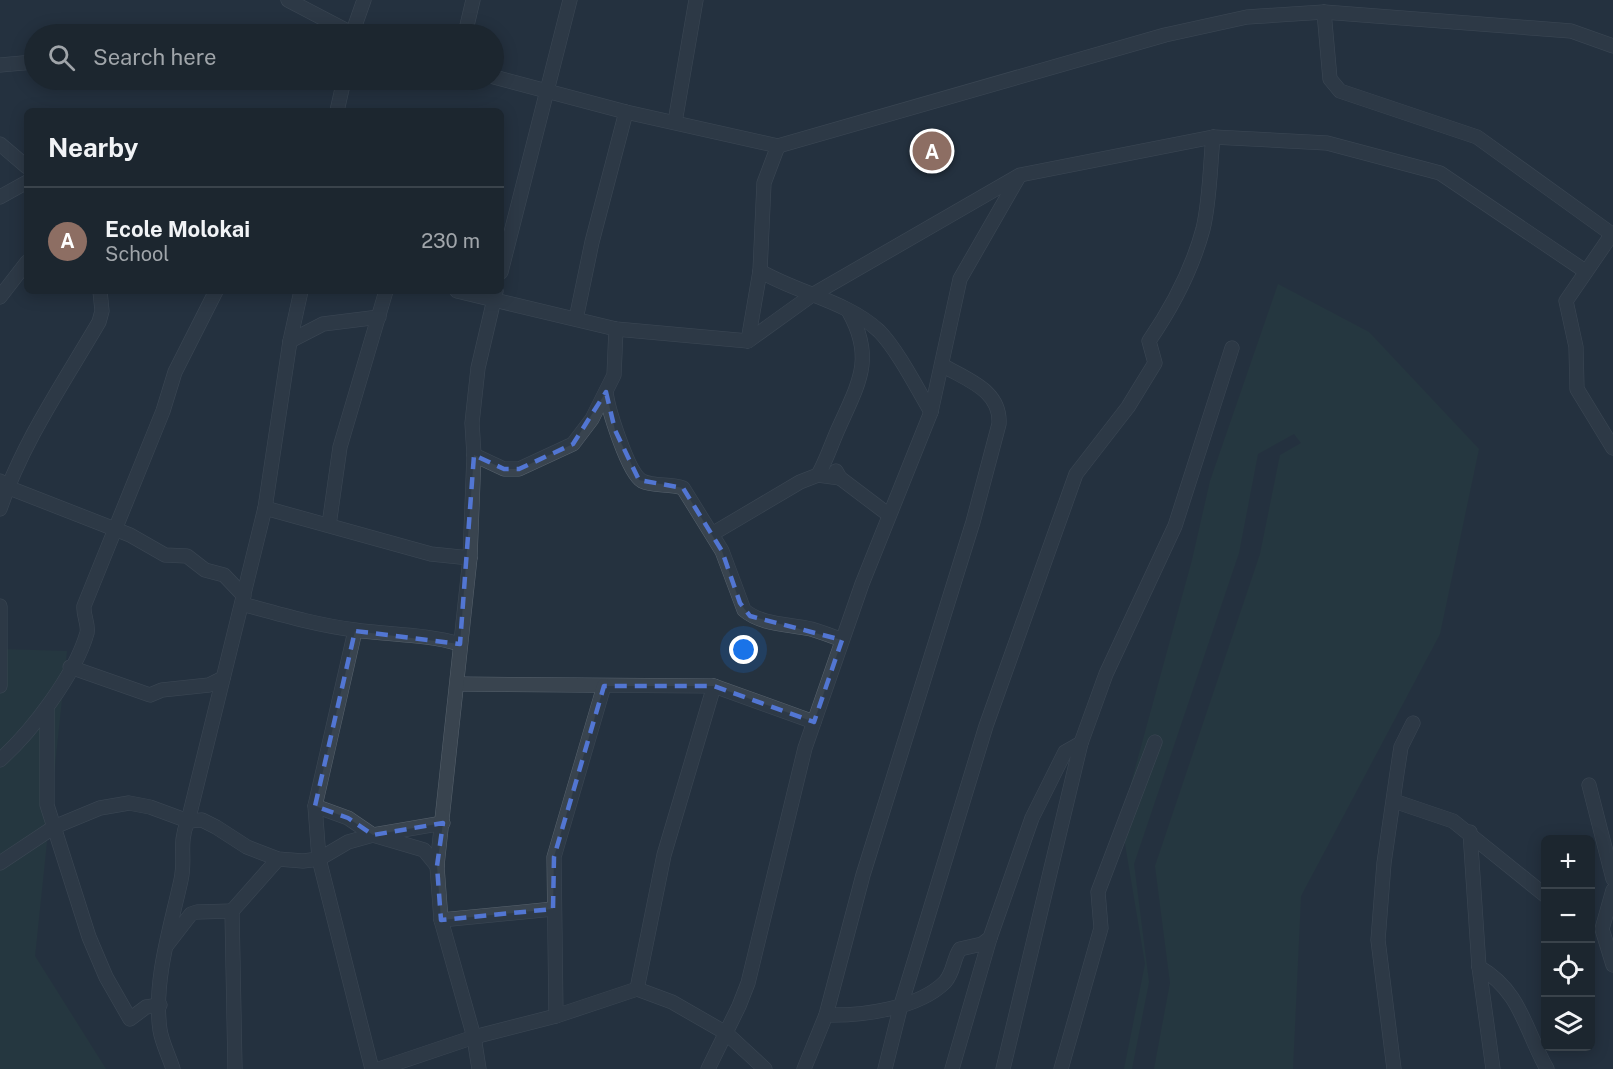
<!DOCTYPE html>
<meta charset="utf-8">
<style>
:root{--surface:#1c262f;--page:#252e37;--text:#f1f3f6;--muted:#a0a5aa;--line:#3a434b;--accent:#1a73e8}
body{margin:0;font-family:"Public Sans",sans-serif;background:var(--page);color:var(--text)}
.controls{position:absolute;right:18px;bottom:18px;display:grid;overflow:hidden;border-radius:9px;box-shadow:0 3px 15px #0003}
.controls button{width:54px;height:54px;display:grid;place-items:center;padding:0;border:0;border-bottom:2px solid var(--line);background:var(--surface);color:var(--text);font:30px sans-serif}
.you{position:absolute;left:744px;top:650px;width:21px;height:21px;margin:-15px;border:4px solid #fff;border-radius:50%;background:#1a73e8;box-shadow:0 0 0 9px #1a73e833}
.badge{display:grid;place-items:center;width:39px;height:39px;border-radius:50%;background:var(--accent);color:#fff;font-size:20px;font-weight:700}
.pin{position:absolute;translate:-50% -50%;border:3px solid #fff;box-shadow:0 2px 6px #0006}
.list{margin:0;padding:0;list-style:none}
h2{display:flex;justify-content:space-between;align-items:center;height:78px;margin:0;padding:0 24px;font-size:26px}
h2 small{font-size:20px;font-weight:400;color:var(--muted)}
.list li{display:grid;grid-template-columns:39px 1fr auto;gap:18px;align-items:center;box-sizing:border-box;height:108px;padding:0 24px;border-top:2px solid var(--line)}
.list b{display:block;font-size:22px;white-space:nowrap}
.list p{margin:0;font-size:20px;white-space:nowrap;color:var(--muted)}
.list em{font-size:20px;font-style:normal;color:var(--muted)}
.icon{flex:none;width:33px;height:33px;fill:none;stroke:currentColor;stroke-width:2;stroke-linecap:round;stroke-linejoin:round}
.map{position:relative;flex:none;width:1613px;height:1069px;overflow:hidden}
.search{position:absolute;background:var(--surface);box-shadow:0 3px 15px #0003;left:24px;top:24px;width:480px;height:66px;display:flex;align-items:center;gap:15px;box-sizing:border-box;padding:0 21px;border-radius:33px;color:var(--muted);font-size:22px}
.panel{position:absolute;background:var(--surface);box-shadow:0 3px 15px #0003;left:24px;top:108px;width:480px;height:186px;border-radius:9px}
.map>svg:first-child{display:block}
.green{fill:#273f40}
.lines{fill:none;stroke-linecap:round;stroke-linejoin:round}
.minor-casing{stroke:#57626d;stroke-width:15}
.minor{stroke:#39444f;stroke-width:14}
.marked{fill:none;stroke:#5276d3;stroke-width:4.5;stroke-dasharray:12 8;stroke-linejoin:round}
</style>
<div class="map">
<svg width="1613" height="1069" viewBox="0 0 1613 1069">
<rect width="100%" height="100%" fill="#25323f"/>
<!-- green -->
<g class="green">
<path d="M1278,284L1369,332L1479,449L1440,634L1301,896L1293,1069H1154L1170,983L1155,866L1260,554L1280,455L1301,443L1294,434L1258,454L1239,553L1134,864L1149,982L1132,1069H1124L1145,964L1121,820L1192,560L1210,481Z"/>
<path d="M0,649L67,651L35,956L106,1069H0Z"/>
</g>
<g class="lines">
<defs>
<g id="minor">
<path d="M288,0L353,34"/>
<path d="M1324,12L1330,79L1340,91L1477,137L1613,235"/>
<path d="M352,34L364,0"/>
<path d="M465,34L473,0"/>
<path d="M0,65L34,62"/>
<path d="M494,77L626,112L778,146L1165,35L1247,17L1324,12L1571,31L1613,46"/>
<path d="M337,111L344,80"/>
<path d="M675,122L696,0"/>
<path d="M0,144L27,167"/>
<path d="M0,197L27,182"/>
<path d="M1612,234L1566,301L1576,347L1577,389L1613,448"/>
<path d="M760,271C797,293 847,301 879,331C897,349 918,390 931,412"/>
<path d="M501,272L570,0"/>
<path d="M457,291L616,329L748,341L812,295L1020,175L1213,137L1327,143L1440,173L1585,271"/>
<path d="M0,297L27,262"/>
<path d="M576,319L592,242L626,112"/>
<path d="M290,341L323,324L379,317"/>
<path d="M748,341L760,271L764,183L778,146"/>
<path d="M606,392C608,409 628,473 642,481C654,487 670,483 683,488L722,551L744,610C761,625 789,624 811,629C821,632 832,636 842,640"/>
<path d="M474,455L504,469H519L573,444L592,419L614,375L616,329"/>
<path d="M836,471L840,478L889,515"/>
<path d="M818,475C827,459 832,442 840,425C860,381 874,357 849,312"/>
<path d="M0,481L7,487L130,535L165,555L187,556L205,570L224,575L244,596"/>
<path d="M265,508L431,554L470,558"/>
<path d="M0,509C22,443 64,382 99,322L102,311L100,291"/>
<path d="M329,525L340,447L386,291"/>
<path d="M712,534L800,482L818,475L840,478"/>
<path d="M242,604C279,614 316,625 355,630C390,635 425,634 460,644"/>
<path d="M0,606V686"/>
<path d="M355,631L315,806L319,859L372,1069"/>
<path d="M70,667L150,695L162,690L209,685L223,678"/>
<path d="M458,684L714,686L814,722"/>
<path d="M47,710V805L89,937L106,977L130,1019L146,1007L160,1005"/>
<path d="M0,760C32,731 75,675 87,633C89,624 83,616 84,606L163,411L175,372L216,291"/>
<path d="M1589,785L1613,879"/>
<path d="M1394,801L1453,821L1546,896"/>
<path d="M315,806L348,818L373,835L424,850L437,866"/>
<path d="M1470,832L1479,967L1493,1069"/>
<path d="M0,863L54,827L100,808L129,803L150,807L188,821L202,820L216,827L247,847L278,859L303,861L319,859L348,842L373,835L443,823"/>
<path d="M1613,890L1602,929L1613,965"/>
<path d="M441,920L553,909"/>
<path d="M167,945L191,914L197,912L232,911"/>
<path d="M1479,967C1521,991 1525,1030 1547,1069"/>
<path d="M637,989L664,855L714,686"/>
<path d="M826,1015C861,1016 918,1009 945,982C954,972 953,959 960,949L982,944L990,938L1032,818L1065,752L1081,743"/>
<path d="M556,1016L554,857L604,686"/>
<path d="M173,1069C169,1056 162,1043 160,1030C153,981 171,926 181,880C186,859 178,843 188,821L265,508L290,341L301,291"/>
<path d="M235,1069L232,911L278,859"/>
<path d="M379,1069L474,1037L556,1016L637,989L672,1002L726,1033L765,1069"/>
<path d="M479,1069L474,1037L441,920L437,866L470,558L474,455L472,423L478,368L496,291"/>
<path d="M708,1069L739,1006L748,983L805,748L862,584L931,412L960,279L1018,178"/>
<path d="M804,1069L826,1015L863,875L973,522L999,424C1001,390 967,380 942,365"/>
<path d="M885,1069L901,1005L986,726L1076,474L1128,407L1155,363L1149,341C1173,306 1192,270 1203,229C1210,200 1210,167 1213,137"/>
<path d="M952,1069L990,938"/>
<path d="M1003,1069L1081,743L1106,674L1175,526L1232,348"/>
<path d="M1061,1069L1101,928L1098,892L1155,742"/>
<path d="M1394,1069L1378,940L1384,863L1397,773L1401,747L1413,723"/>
</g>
</defs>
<!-- minor casing -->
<use href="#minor" class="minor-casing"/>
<!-- minor -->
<use href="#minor" class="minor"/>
</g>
<!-- marked area -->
<path d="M0 0H1613V1069H0ZM606,392L615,430L639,480L683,488L722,551L740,603L750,616L842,640L814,722L714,686H604L554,857L553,909L441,920L437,866L443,823L373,835L348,818L315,806L355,631L460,644L474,455L504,469H519L573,444Z" fill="#25323f" fill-opacity=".55" fill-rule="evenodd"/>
<path class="marked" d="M606,392L615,430L639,480L683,488L722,551L740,603L750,616L842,640L814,722L714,686H604L554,857L553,909L441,920L437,866L443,823L373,835L348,818L315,806L355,631L460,644L474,455L504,469H519L573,444Z"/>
</svg>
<div class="controls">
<button>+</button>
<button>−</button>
<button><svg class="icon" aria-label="locate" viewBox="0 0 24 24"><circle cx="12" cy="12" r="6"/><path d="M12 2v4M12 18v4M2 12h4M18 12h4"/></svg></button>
<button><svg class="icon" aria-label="layers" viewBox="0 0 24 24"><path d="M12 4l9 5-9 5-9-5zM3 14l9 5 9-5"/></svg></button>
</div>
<div class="you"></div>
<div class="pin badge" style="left:932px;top:151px;background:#8d6e63">A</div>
<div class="search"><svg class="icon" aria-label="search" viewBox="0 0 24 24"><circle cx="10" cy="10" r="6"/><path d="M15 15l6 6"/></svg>Search here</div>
<section class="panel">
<h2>Nearby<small></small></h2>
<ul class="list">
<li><span class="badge" style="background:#8d6e63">A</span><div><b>Ecole Molokai</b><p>School</p></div><em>230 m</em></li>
</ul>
</section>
</div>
